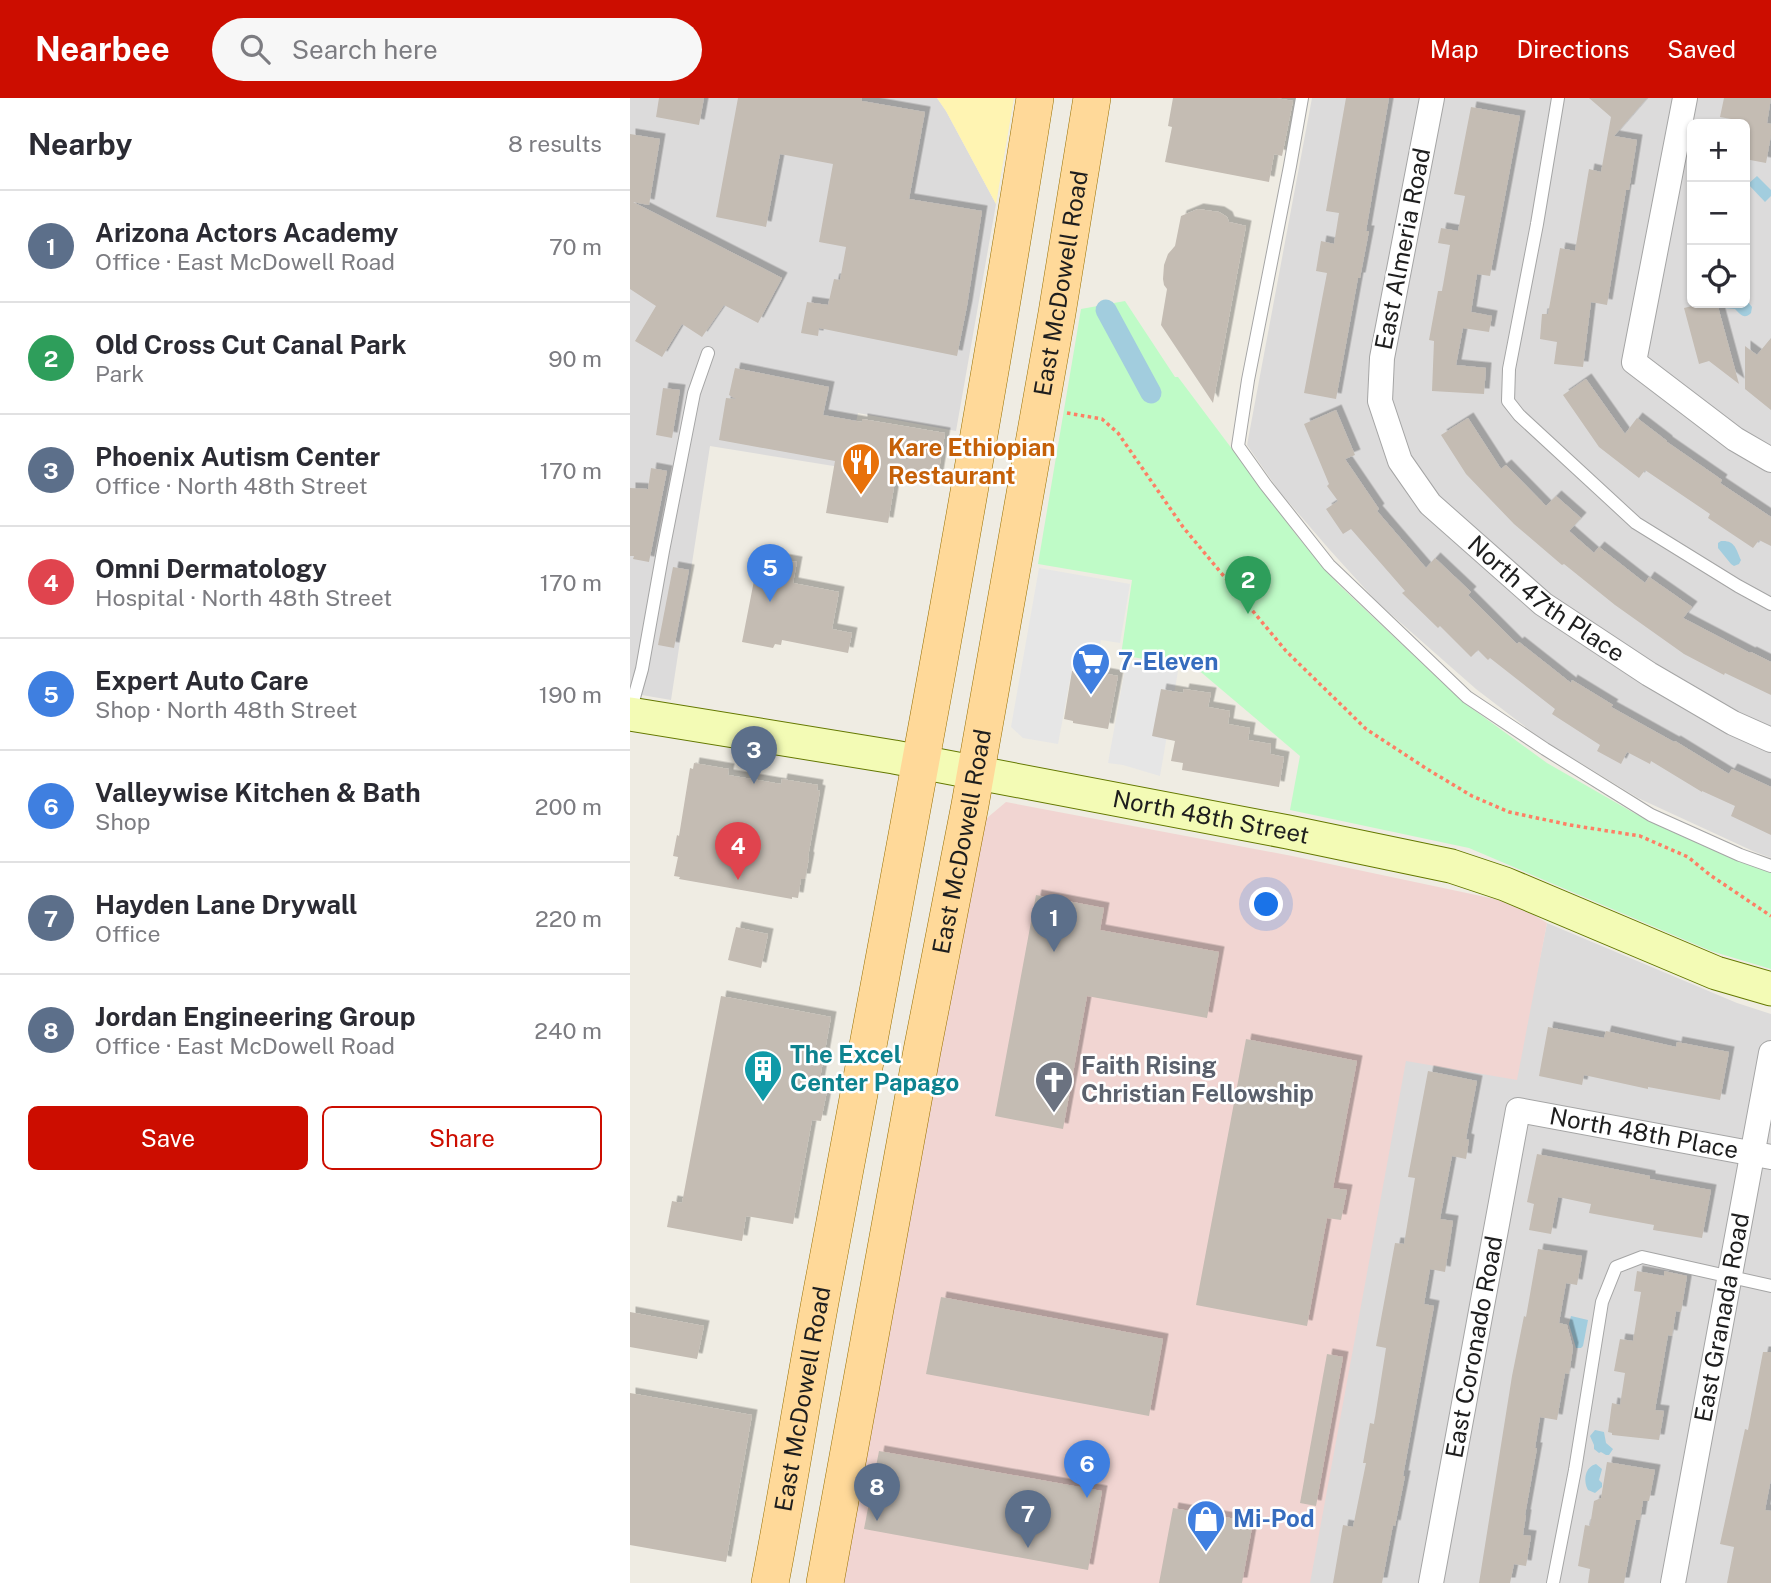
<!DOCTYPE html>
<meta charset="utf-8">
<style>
:root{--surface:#fff;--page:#f7f7f7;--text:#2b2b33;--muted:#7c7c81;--line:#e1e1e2;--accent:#cc0d00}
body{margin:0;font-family:"Public Sans",sans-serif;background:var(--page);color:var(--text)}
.controls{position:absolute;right:21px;top:21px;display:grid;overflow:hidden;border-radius:10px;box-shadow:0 2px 5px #0004}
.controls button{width:63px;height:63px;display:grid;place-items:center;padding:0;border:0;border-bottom:2px solid var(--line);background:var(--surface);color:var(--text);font:35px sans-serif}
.you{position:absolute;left:637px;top:807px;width:24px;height:24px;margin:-18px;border:5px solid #fff;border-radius:50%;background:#1a73e8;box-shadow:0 0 0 10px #1a73e833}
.badge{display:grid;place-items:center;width:46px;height:46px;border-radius:50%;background:var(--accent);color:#fff;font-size:23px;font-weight:700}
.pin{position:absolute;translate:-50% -58px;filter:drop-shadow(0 2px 4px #0008)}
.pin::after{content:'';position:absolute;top:37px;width:24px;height:21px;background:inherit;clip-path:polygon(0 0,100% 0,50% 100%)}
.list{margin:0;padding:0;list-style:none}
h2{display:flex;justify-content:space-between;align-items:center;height:91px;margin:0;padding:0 28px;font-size:30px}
h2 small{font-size:23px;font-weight:400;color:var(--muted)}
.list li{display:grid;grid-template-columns:46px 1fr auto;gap:21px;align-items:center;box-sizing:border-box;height:112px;padding:0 28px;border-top:2px solid var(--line)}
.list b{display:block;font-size:26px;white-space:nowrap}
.list p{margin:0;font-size:23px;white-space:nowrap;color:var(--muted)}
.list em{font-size:23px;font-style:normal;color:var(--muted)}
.actions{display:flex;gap:14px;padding:21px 28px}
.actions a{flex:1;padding:16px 0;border:2px solid var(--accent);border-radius:10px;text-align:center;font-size:24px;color:var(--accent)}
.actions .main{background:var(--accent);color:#fff}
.icon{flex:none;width:38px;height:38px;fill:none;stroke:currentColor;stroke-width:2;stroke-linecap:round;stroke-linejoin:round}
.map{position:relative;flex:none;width:1141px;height:1485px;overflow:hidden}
header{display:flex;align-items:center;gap:42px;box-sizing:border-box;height:98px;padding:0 35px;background:var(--accent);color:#fff}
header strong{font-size:33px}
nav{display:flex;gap:38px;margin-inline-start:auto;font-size:24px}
.search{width:490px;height:63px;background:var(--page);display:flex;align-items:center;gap:18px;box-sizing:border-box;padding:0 24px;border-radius:38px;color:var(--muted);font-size:26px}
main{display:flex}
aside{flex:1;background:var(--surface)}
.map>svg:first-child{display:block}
.residential{fill:#dcdbdb;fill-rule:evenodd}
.commercial{fill:#f1d5d2}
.sand{fill:#fff4b2}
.park{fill:#bffbc7}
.parking{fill:#e6e6e6}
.water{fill:#a2cdde}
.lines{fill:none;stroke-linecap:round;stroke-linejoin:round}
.canal{stroke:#a2cdde;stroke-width:21}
.building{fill:#c4bcb3;filter:url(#shadow)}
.lane-casing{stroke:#a5a5a5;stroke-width:14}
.street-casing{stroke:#a5a5a5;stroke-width:26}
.secondary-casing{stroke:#647801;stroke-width:35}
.primary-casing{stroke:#986f00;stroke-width:38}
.path{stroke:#fe7f65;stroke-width:3.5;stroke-dasharray:3.5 3.5;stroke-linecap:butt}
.lane{stroke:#fff;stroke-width:12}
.street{stroke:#fff;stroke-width:24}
.secondary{stroke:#f3fbb5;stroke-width:33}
.primary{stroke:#ffd999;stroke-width:37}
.labels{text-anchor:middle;stroke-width:5;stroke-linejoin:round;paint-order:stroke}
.street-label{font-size:24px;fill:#1e1e1e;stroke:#fff}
.food-label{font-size:24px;font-weight:bold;fill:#c56008;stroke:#fff;text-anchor:start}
.shop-label{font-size:24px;font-weight:bold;fill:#366cbe;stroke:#fff;text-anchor:start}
.culture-label{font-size:24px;font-weight:bold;fill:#0d838f;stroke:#fff;text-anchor:start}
.worship-label{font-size:24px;font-weight:bold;fill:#5b616d;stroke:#fff;text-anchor:start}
</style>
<header>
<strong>Nearbee</strong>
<div class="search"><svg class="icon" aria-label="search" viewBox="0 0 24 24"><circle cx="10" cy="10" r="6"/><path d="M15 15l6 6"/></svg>Search here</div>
<nav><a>Map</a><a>Directions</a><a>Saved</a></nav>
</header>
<main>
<aside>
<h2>Nearby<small>8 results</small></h2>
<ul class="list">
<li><span class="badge" style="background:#5c6f8a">1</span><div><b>Arizona Actors Academy</b><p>Office · East McDowell Road</p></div><em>70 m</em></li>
<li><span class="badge" style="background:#2e9e5b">2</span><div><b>Old Cross Cut Canal Park</b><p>Park</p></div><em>90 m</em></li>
<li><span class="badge" style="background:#5c6f8a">3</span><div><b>Phoenix Autism Center</b><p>Office · North 48th Street</p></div><em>170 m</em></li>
<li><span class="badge" style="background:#e0444e">4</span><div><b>Omni Dermatology</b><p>Hospital · North 48th Street</p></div><em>170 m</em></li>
<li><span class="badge" style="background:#3f7fe0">5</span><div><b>Expert Auto Care</b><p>Shop · North 48th Street</p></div><em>190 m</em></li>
<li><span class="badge" style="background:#3f7fe0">6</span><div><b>Valleywise Kitchen &amp; Bath</b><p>Shop</p></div><em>200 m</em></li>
<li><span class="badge" style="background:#5c6f8a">7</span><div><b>Hayden Lane Drywall</b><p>Office</p></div><em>220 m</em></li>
<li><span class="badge" style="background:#5c6f8a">8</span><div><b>Jordan Engineering Group</b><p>Office · East McDowell Road</p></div><em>240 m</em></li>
</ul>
<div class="actions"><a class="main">Save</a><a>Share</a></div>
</aside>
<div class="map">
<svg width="1141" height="1485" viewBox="0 0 1141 1485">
<defs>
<filter id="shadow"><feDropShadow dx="5.5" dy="-5.5" stdDeviation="0" flood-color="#0004"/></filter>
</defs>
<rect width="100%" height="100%" fill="#efece3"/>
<!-- residential -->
<g class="residential">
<path d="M0,0H307L316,13L366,106L326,333L228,315L216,370L80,348L41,602L0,595Z"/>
<path d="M682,0H1141V760L1125,754L1008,700L910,640L846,591L747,504L699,451L649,393L617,347ZM1062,26H1115V205H1062Z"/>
<path d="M917,825L1107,905L1141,916V1485H678L775,960L886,979Z"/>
</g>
<!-- commercial -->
<path class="commercial" d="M376,704L662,758L884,805L917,825L887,982L776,963L680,1485H208L351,725Z"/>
<!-- sand -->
<path class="sand" d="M307,0H384L366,106L316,13Z"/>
<!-- park -->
<path class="park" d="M495,203L545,279H548L668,439L708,486L833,604L917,665L1004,715L1086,753L1141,774V871L1081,853L839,750L660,712L670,658L566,570L491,557L502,482L408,466L451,211Z"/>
<!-- parking -->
<g class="parking">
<path d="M409,470L500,486L490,545L471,542L466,569L443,566L428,646L393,640L381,629Z"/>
<path d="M496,565L548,573L530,678L493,667L478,665Z"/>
</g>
<!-- water -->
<g class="water">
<path d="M1127,78L1141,92V98L1135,104L1118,86Z"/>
<path d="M1115,202L1118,204L1122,209L1121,215C1114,222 1110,216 1105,211L1094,210L1088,205H1115Z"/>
<path d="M1091,443C1105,442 1106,451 1111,462L1109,466L1104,468L1101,466L1088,450V445Z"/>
<path d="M941,1218L958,1222L953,1248L951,1250H946L939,1226Z"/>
<path d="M965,1332L974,1334L976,1345L983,1351L979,1357H976L971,1354L969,1355L964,1351V1347L960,1338Z"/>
<path d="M966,1366L972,1371L969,1382L972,1385V1389L965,1395L958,1392C953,1382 955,1369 966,1366Z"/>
</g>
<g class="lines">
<!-- canal -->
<path class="canal" d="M476,212L521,295"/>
</g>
<!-- building -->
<g class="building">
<path d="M29,0H74L69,27L26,19Z"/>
<path d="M108,0H232V3L295,14L279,101L352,113L337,208L327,258L189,230L188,238L171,235L177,204L198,207L204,181L210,182L216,149L189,144L203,66L150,56L136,129L86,119Z"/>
<path d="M543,0H646L663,3L652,58L644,56L639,84L535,64L542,29L538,28Z"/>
<path d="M716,0H759L736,133H739L730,180H728L706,301L674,295L697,175L686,173L691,143L704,146L709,115L696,113Z"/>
<path d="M959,0H1017L984,38L1007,42L999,92H996L977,207L961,204L953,269L924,266L927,244L910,241L912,216H918L930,150L945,153L959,71L971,74L981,19Z"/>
<path d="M1094,0H1141L1137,25L1141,26V37L1136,65L1115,61V26H1100L1101,21L1090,19Z"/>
<path d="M841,9L890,18L860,178L847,176L841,214L862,218L859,234L833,230L826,267L856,270L854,296L802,293L804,243L799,242L808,193H812L820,147L808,145L811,130L828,133L835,98L824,96Z"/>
<path d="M0,36L30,41L19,107L3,104L152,180L128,225L94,207L72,239L52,226L32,259L5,243L26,208L0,191Z"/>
<path d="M568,111L589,114L597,119L599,124L616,128L583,305L531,227L537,191L534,187L533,181L534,167L538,156L545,148L551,118Z"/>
<path d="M1074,205H1087L1109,286L1079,263L1069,266L1054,210Z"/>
<path d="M1141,240V312L1115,291V248L1127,257Z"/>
<path d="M105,270L199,289L193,317L232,324V321L315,335L308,378L267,371L258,425L196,415L205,363L89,342L96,300L106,301L99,297Z"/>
<path d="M956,281L995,336L1007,320L1037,343V344L1092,382L1090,385L1141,419V448L1129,442L1123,450L1078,420L1080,416L1015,372L1009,380L969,349L933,297Z"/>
<path d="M33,290L50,292L42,340L26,337Z"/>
<path d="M706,312L725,357L715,361L749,411L747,413L796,470L805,460L841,494L838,497L887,546L889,544L941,585L942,582L983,607L981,609L1044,644L1045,643L1099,676L1102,671L1141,689V737L1101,718L1105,708L1072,693V694L1021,663L1020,666L997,654L991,666L967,653L970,647L922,616L925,611L860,560L858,562L848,552L841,559L810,528L808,530L772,495L775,493L721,431L713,436L696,411L708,403L697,388L699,386L674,326Z"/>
<path d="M838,320L871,371L876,367L916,408L926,398L951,420L939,433L964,455L969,449L1015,485L1019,479L1062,509L1053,520L1120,555L1121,554L1141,564V597L1095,575L1094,577L1054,556L985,507L934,466L932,467L884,426L836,376L811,337Z"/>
<path d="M21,370L37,373L19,464L3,461L4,458H0V390L18,391Z"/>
<path d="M129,457L167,464L163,485L209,494L202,531L222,535L218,555L152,542L151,547L145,546L143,550L112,544Z"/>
<path d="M43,469L59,472L44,550L28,547Z"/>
<path d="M452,571L488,578L478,631L443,625V623L434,621L442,573L452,574Z"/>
<path d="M531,591L553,595L554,591L581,595L578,609L600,613L598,626L620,630L618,642L641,646L640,656L654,659L649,689L552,672L553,665L541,663L545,643L522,638Z"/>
<path d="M64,665L99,671L98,677L151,686L152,681L188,687L187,692L190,693L178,759L179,760L175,781H171L168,800L162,799V801L100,790L49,781L50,779L44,778L48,759L43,758L47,737L49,738L60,670L63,671Z"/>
<path d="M406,797L474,810L470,832L589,854L577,920L457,898L433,1031L365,1018Z"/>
<path d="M106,829L138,836L131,870L98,862Z"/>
<path d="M91,898L201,919L189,986L198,988L191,1023L182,1022L163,1126L116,1118L112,1143L37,1129L42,1103L52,1105Z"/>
<path d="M918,929L974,940L976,933L1046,949L1047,944L1099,954L1090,1002L1018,989V991L954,977L952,987L909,978Z"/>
<path d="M616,941L727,963L703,1090L717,1092L711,1122L697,1120L677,1228L566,1207Z"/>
<path d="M798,973L847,983L836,1041L839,1042L836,1061L822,1058L810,1121L823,1123L815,1174L800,1171L794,1206L804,1208L773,1378H775L765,1428L763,1427L752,1485H703L713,1427L723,1429L736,1365H733L740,1325L744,1326L756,1250L746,1248L765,1145L774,1146L785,1080L778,1079Z"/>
<path d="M907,1056L1020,1078V1081L1081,1092L1072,1140L1023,1132L1024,1127L959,1115L961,1106L928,1099L921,1136L899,1132L904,1106L897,1104Z"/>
<path d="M908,1151L952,1158L947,1187L936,1185L929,1225L937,1227L943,1250L939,1276L935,1275L927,1322L910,1319L905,1350H907L895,1417H896L893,1437L901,1438L896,1468L884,1466L880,1485H849L882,1278L894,1218L896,1219Z"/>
<path d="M1007,1173L1034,1178V1173L1057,1178L1051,1214L1046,1213L1042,1238L1038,1237L1025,1312L1034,1313L1029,1342L982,1337V1335L978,1334L982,1305L990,1307L995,1275L984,1273L990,1241L1003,1243L1011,1194L1004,1193Z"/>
<path d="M311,1199L533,1241L519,1318L296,1276Z"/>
<path d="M0,1214L74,1228L67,1261L0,1249Z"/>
<path d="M1133,1254H1141V1381L1135,1412L1141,1413V1485H1097L1104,1449L1090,1446L1115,1331L1118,1332Z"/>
<path d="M697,1256L713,1259L686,1408L670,1405Z"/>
<path d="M0,1295L122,1317L96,1464L0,1447Z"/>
<path d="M249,1353L472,1393L458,1472L234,1431Z"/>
<path d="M977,1364L1025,1372L1019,1403H1013L1010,1422H1006L994,1485H958L960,1471L948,1468L955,1427L960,1428L964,1403L971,1400Z"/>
<path d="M543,1410L623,1424L612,1485H529Z"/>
</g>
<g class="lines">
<defs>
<g id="lane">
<path d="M672,0L660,68L618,282L608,348L635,386L699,467L837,599L915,651L1021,717L1110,757L1141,768"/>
<path d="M928,0L907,126L879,271L878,303L889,317L1006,425L1108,488L1141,506"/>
<path d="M0,614L12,571L33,453L64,295L78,255"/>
<path d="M923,1485L945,1372L972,1204L986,1169L1012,1159L1141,1188"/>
</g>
<g id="street">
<path id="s1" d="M802,0L752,260L750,303L770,363L800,406L913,506L1019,576L1103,625L1141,642"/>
<path d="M1055,0L1004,264L1105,341L1141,362"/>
<path id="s2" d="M801,1485L888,1012L1141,1059"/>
<path id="s3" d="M1043,1485L1141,955"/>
</g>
<g id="secondary">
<path id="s4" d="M0,616L264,659L658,734L821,768L875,786L1086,875L1141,891"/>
</g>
<g id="primary">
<path id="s5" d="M140,1485C160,1381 176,1276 196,1172C269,782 343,392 405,0"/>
<path id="s6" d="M195,1485L292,953L340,707L427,215L462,0"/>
</g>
</defs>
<!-- lane casing -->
<use href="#lane" class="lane-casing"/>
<!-- street casing -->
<use href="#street" class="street-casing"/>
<!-- secondary casing -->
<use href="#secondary" class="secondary-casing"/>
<!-- primary casing -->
<use href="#primary" class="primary-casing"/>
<!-- path -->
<path class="path" d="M437,315L472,321L488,335L553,429L656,553L736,631L797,671L842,698L879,714L940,727L1010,738L1058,759L1080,777L1141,818"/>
<!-- lane -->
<use href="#lane" class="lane"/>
<!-- street -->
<use href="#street" class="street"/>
<!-- secondary -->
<use href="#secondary" class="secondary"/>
<!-- primary -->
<use href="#primary" class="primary"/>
</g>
<!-- icons -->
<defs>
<symbol id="restaurant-pin" viewBox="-11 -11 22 30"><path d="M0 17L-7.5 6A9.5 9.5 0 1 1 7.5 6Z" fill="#e8710a" stroke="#fff"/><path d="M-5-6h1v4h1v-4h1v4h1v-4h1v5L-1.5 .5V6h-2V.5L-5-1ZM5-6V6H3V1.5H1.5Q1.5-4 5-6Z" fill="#fff"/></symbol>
<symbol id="supermarket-pin" viewBox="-11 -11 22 30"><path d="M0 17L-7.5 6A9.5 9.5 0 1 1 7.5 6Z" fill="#3f7fe0" stroke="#fff"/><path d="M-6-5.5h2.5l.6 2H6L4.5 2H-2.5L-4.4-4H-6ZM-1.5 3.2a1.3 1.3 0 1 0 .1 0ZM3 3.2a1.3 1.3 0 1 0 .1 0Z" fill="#fff"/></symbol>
<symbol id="building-pin" viewBox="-11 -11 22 30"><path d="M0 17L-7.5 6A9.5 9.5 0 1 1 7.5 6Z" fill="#0f9aa8" stroke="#fff"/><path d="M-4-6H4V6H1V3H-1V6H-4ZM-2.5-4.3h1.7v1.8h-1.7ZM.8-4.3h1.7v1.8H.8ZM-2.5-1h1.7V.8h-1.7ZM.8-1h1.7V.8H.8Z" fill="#fff"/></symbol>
<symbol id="church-pin" viewBox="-11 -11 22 30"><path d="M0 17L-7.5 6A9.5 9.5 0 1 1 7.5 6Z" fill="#6b7280" stroke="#fff"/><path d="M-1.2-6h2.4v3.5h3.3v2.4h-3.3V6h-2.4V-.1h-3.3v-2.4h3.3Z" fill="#fff"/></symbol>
<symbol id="shop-pin" viewBox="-11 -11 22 30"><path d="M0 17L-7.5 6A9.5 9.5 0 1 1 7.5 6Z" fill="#3f7fe0" stroke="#fff"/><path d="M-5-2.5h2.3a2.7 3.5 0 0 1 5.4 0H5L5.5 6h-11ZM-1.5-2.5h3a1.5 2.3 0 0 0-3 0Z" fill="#fff"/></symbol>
</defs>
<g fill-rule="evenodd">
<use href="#restaurant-pin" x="209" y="342" width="44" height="60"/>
<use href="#supermarket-pin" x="439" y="542" width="44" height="60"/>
<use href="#building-pin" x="111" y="949" width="44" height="60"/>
<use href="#church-pin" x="402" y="960" width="44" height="60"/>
<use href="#shop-pin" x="554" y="1399" width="44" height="60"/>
</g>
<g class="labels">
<!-- street labels -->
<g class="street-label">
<text transform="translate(773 151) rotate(-79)" y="8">East Almeria Road</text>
<text dy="8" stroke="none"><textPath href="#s6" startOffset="1321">East McDowell Road</textPath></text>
<text dy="8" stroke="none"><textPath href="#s1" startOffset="574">North 47th Place</textPath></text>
<text dy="8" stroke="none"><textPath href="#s4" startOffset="590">North 48th Street</textPath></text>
<text dy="8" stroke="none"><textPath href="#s6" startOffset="754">East McDowell Road</textPath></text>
<text dy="8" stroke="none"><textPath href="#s2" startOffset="609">North 48th Place</textPath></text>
<text dy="8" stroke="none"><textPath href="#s3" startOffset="270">East Granada Road</textPath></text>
<text dy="8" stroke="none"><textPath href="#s2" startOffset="240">East Coronado Road</textPath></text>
<text dy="8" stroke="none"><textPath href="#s5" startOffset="187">East McDowell Road</textPath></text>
</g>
<!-- food labels -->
<g class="food-label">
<text x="258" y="358">Kare Ethiopian<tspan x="258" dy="28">Restaurant</tspan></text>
</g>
<!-- shop labels -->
<g class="shop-label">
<text x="488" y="572">7-Eleven</text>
<text x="603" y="1429">Mi-Pod</text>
</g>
<!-- culture labels -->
<g class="culture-label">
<text x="160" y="965">The Excel<tspan x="160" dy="28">Center Papago</tspan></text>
</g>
<!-- worship labels -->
<g class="worship-label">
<text x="451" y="976">Faith Rising<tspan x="451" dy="28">Christian Fellowship</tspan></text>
</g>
</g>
</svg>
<div class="controls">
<button>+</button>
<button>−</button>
<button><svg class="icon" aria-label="locate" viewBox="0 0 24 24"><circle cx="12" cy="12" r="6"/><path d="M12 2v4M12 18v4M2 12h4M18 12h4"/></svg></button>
</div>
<div class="you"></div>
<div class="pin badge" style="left:424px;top:854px;background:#5c6f8a">1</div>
<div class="pin badge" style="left:618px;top:516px;background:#2e9e5b">2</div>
<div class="pin badge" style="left:124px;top:686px;background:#5c6f8a">3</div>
<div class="pin badge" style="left:108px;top:782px;background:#e0444e">4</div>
<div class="pin badge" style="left:140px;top:504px;background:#3f7fe0">5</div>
<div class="pin badge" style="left:457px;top:1400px;background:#3f7fe0">6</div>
<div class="pin badge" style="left:398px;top:1450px;background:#5c6f8a">7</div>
<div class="pin badge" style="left:247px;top:1423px;background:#5c6f8a">8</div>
</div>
</main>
